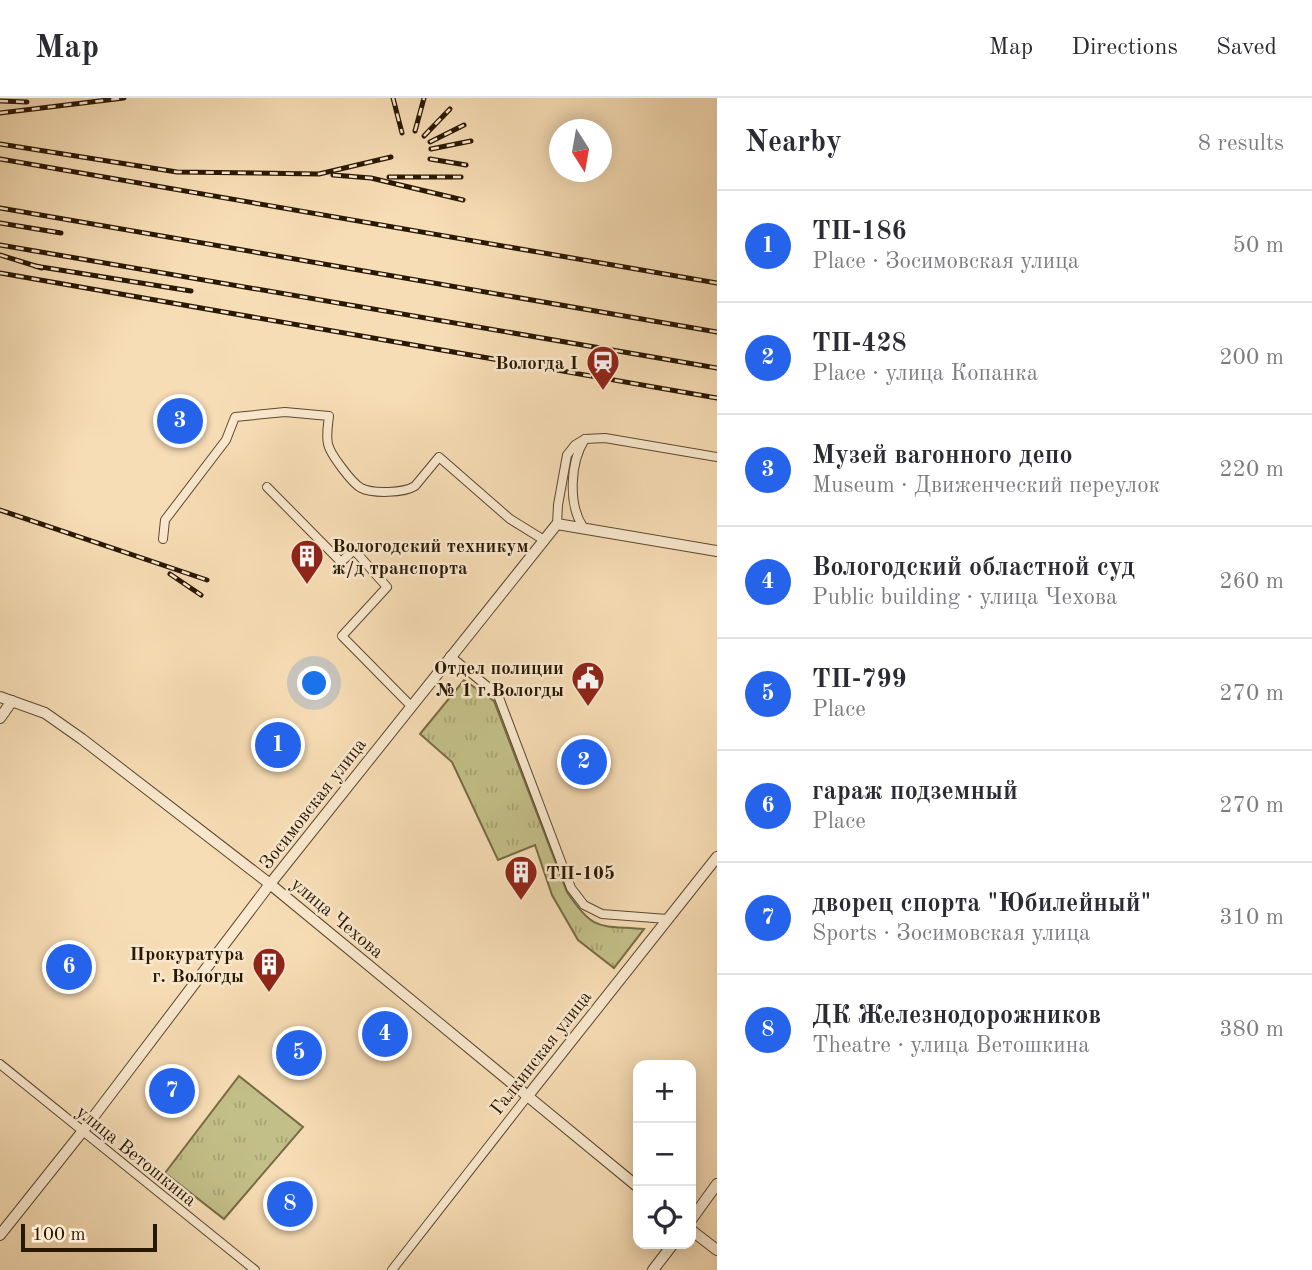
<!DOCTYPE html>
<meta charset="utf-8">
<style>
:root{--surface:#fff;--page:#f2f2f3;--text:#2b2b33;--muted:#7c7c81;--line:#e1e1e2;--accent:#2563eb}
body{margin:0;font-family:"Old Standard TT",serif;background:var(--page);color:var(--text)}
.controls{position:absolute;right:21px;bottom:21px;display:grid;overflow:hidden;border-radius:14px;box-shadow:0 4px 18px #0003}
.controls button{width:63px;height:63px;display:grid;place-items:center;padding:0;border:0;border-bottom:2px solid var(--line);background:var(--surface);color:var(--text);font:35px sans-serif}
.compass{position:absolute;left:549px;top:21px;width:63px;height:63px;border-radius:50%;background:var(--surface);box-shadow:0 4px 18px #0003;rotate:169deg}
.scale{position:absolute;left:21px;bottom:18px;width:136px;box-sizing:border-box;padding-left:7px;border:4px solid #291701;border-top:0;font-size:19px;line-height:24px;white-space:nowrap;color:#291701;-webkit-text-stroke:5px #fae9cf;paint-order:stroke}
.you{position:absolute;left:315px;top:586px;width:24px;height:24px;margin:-18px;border:5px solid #fff;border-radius:50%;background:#1a73e8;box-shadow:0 0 0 10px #1a73e833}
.badge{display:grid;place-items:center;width:46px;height:46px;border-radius:50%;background:var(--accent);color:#fff;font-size:23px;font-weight:700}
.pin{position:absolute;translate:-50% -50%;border:4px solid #fff;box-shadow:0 2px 7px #0006}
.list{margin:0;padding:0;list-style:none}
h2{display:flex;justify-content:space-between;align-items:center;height:91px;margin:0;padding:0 28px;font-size:30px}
h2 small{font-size:23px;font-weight:400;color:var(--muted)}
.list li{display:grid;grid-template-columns:46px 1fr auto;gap:21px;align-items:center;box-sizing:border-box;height:112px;padding:0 28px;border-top:2px solid var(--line)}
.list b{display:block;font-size:26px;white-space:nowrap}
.list p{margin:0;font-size:23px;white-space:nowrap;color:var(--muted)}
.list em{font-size:23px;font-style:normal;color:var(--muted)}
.icon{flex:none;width:38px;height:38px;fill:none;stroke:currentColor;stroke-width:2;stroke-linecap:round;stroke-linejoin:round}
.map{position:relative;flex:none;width:717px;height:1172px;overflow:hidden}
header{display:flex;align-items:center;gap:42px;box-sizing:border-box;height:98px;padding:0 35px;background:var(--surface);border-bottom:2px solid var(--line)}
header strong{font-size:33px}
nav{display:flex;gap:38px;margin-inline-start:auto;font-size:24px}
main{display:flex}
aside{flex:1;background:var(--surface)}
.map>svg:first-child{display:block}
.park{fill:url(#park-tufts);stroke:#766b44;stroke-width:2}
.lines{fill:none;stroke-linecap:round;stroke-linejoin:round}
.minor-casing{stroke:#5c482e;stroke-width:10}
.tertiary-casing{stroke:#5c482e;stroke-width:12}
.minor{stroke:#fae9cf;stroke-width:8}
.tertiary{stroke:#fae9cf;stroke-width:10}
.rail-casing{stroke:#291701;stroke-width:5}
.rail{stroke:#fae9cf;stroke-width:2.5;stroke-dasharray:8;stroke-linecap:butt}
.labels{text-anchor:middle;stroke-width:5;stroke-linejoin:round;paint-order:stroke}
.poi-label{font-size:19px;font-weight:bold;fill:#291701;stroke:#fae9cf;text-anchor:end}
.street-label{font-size:19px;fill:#291701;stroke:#fae9cf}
</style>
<header>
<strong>Map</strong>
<nav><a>Map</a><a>Directions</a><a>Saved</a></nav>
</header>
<main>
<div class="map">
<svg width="717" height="1172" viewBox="0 0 717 1172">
<defs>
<pattern id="park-tufts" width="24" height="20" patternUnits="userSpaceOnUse" patternTransform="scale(1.75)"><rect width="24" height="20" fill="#c3bf88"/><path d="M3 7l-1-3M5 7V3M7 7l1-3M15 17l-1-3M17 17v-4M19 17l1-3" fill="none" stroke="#a8a374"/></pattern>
</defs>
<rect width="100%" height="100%" fill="#f7ddb5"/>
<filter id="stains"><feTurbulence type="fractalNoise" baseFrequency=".00286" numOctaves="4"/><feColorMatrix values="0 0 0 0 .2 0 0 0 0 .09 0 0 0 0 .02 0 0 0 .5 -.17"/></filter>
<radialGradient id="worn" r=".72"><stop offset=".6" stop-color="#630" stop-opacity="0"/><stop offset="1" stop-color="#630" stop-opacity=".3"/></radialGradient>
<!-- park -->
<g class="park">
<path d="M464,582L494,603L567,794C594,834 598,827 644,831L614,870L578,842L552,797L535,747L498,762L452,664L420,636Z"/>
<path d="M239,978L303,1029L224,1121L165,1075Z"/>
</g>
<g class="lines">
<defs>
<g id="minor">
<path d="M267,389L341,464L354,452L387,489L342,538L411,608"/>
<path d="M557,426L558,407L567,357L575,347L585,341L605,340L717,359"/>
<path d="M583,429C568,406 570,364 585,341"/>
<path d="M163,441L165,422L226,342L235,319L285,314L329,318C328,327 326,337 328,346C330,356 352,385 361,390C373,396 404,395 415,388L439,359L510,421L544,442"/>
<path d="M450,558L498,597L571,790L584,807L602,816L667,821"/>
<path d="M0,966L255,1172"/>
<path d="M392,1172L527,999"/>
</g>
<g id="tertiary">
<path d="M0,599L45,615L82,641L270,786L638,1089"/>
<path d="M0,620L12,603"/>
<path d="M527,999L717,759"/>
<path d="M691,1122L717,1086"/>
<path d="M691,1132L717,1152"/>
<path d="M0,1137L82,1034L270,786L557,426L717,453"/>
<path d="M653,1172L673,1146"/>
</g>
</defs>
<!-- minor casing -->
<use href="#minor" class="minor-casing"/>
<!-- tertiary casing -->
<use href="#tertiary" class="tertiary-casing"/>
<!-- minor -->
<use href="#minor" class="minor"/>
<!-- tertiary -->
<use href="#tertiary" class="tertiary"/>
<defs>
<g id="rail">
<path d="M393,0L402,35"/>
<path d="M0,3L27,4"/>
<path d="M0,15L124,0"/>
<path d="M415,33L424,0"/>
<path d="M424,38L450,11"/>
<path d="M430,44L464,27"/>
<path d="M0,46L177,74L319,76L391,59"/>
<path d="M431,51L471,43"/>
<path d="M0,61L717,185"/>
<path d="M430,61L466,67"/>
<path d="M333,77L371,80L463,102"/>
<path d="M389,79H461"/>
<path d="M0,110L717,234"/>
<path d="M0,125L61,135"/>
<path d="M0,147L717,270"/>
<path d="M0,157L42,170"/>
<path d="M35,168L191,193"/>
<path d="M0,175L717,300"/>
<path d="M0,412L207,482"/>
<path d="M170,476L201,497"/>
</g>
</defs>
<!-- rail casing -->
<use href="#rail" class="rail-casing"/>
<!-- rail -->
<use href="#rail" class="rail"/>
</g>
<!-- icons -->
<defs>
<symbol id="station-pin" viewBox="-11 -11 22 30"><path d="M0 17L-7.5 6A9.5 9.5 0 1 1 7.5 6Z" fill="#8f2418" stroke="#fae9cf"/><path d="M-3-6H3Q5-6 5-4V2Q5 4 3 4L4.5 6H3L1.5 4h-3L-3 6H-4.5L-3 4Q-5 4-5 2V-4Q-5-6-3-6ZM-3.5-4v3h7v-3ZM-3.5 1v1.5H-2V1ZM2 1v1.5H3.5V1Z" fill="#fff"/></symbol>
<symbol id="building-pin" viewBox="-11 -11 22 30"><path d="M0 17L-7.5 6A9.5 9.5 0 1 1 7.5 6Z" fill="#8f2418" stroke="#fae9cf"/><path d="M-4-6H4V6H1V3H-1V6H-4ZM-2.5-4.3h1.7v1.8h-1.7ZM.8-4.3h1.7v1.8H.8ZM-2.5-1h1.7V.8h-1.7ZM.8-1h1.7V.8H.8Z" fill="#fff"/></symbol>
<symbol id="civic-pin" viewBox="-11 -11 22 30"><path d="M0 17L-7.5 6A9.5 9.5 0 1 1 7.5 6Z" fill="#8f2418" stroke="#fae9cf"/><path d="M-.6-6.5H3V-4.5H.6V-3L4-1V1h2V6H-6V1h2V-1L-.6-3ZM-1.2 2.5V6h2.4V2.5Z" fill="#fff"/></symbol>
</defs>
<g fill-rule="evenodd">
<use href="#station-pin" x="584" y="245" width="38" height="52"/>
<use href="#building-pin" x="288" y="439" width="38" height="52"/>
<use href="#civic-pin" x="569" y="561" width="38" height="52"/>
<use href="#building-pin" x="502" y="755" width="38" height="52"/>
<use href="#building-pin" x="250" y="847" width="38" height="52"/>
</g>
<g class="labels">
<!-- poi labels -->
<g class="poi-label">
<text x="578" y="271">Вологда I</text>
<text x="332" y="454" text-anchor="start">Вологодский техникум<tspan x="332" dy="22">ж/д транспорта</tspan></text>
<text x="564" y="576">Отдел полиции<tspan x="564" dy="22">№ 1 г.Вологды</tspan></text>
<text x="546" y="781" text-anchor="start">ТП-105</text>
<text x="244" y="862">Прокуратура<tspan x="244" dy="22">г. Вологды</tspan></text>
</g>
<!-- street labels -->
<g class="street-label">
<text transform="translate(312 705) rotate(-52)" y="7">Зосимовская улица</text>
<text transform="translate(338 819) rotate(40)" y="7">улица Чехова</text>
<text transform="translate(540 954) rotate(-52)" y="7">Галкинская улица</text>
<text transform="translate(137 1057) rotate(39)" y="7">улица Ветошкина</text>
</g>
</g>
<rect width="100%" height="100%" filter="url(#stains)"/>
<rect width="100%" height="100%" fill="url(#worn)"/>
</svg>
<div class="controls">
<button>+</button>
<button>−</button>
<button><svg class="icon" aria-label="locate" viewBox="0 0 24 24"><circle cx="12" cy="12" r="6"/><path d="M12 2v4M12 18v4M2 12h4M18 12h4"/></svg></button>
</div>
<svg class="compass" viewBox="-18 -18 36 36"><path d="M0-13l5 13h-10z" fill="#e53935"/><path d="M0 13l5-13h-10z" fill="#7c7c81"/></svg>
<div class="scale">100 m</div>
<div class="you"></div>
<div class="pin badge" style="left:278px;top:647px">1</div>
<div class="pin badge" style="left:584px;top:664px">2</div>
<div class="pin badge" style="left:180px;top:323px">3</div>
<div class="pin badge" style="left:385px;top:936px">4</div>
<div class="pin badge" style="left:299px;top:955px">5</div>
<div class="pin badge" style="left:69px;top:869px">6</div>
<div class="pin badge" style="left:172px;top:993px">7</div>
<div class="pin badge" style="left:290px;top:1106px">8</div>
</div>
<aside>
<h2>Nearby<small>8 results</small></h2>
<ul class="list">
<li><span class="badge">1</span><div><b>ТП-186</b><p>Place · Зосимовская улица</p></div><em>50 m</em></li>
<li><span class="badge">2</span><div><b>ТП-428</b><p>Place · улица Копанка</p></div><em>200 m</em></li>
<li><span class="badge">3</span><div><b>Музей вагонного депо</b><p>Museum · Движенческий переулок</p></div><em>220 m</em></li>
<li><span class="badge">4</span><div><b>Вологодский областной суд</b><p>Public building · улица Чехова</p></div><em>260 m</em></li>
<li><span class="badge">5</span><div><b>ТП-799</b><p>Place</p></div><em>270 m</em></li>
<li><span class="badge">6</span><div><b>гараж подземный</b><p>Place</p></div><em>270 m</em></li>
<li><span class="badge">7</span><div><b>дворец спорта &quot;Юбилейный&quot;</b><p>Sports · Зосимовская улица</p></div><em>310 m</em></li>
<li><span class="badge">8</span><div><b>ДК Железнодорожников</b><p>Theatre · улица Ветошкина</p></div><em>380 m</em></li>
</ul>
</aside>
</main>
